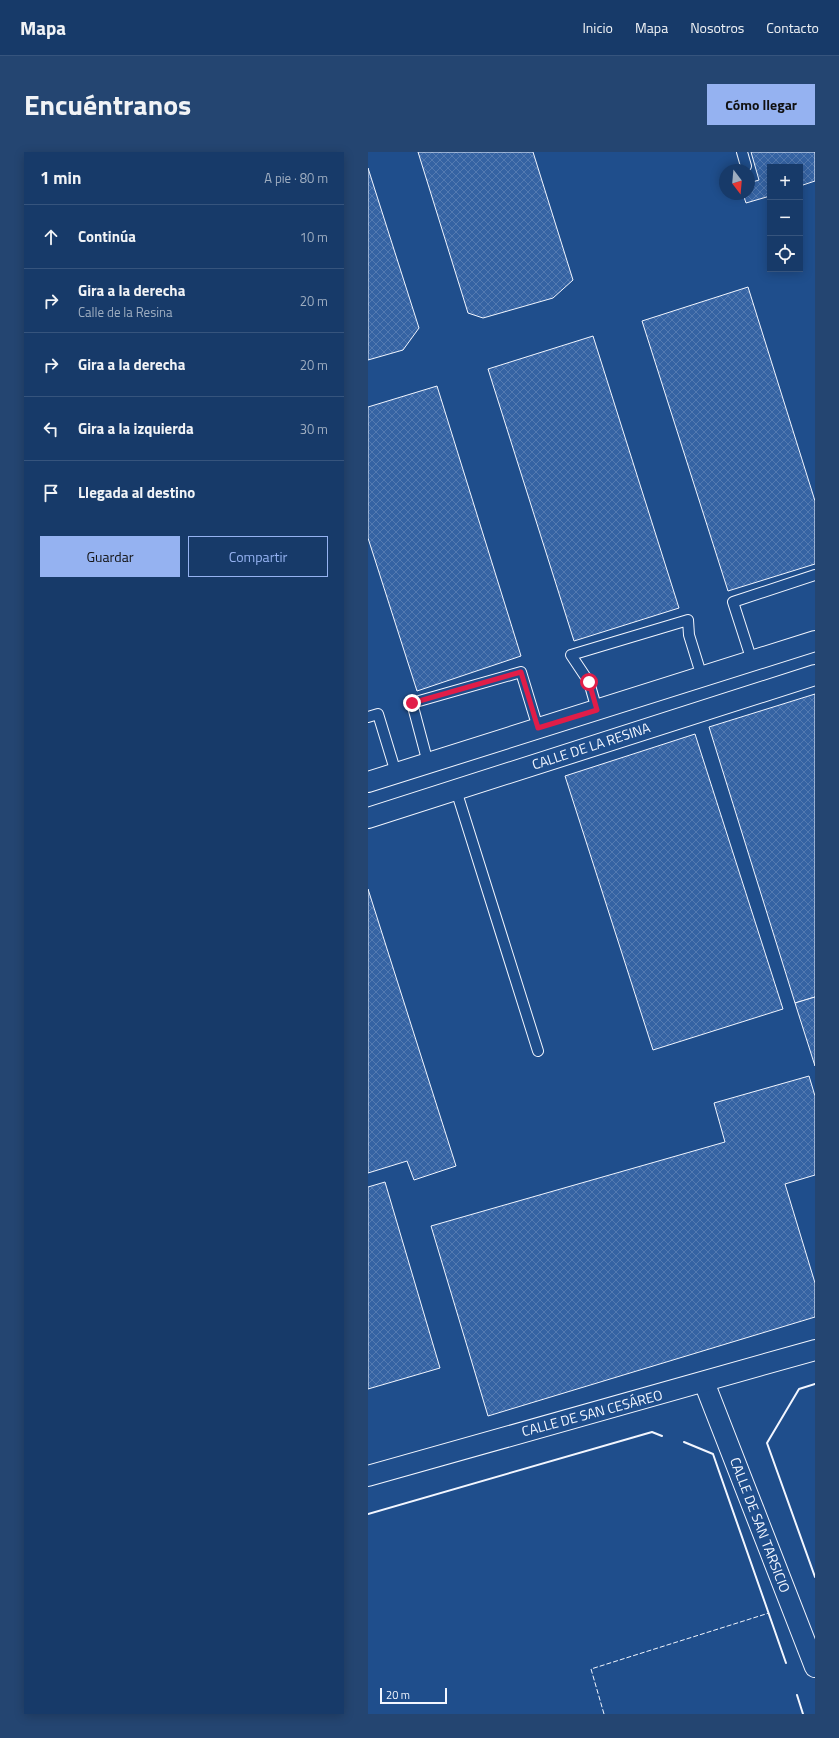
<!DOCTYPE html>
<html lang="es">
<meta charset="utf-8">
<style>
:root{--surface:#173a69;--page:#244571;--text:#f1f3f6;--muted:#9eadc0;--line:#36547d;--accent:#95b2f1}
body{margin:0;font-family:"Titillium Web",sans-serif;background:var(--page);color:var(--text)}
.controls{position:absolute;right:12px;top:12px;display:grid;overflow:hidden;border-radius:0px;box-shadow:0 2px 10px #0003}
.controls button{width:36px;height:36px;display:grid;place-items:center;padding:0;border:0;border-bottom:1px solid var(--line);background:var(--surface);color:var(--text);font:20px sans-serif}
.compass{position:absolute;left:351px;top:12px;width:36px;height:36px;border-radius:50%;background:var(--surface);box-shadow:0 2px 10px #0003;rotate:164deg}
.scale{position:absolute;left:12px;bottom:10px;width:67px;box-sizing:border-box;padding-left:4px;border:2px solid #f2f6ff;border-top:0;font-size:11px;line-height:14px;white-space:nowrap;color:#f2f6ff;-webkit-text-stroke:3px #1f4e8c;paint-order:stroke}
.stop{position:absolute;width:12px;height:12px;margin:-9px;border:3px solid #e11d48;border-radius:50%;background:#fff}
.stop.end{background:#e11d48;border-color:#fff;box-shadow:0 1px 4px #0008}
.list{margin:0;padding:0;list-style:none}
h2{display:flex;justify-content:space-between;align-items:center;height:52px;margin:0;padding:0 16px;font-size:17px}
h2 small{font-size:13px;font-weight:400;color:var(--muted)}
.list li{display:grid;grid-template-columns:26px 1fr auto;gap:12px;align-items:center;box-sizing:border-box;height:64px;padding:0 16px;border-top:1px solid var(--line)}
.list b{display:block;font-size:15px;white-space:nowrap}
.list p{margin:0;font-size:13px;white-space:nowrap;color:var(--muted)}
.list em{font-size:13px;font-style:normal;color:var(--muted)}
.actions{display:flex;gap:8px;padding:12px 16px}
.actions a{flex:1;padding:9px 0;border:1px solid var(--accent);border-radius:0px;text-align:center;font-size:14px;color:var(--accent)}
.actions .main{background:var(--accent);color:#111}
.icon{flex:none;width:22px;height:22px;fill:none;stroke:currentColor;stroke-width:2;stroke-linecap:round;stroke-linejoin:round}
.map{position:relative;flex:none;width:447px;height:1562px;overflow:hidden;border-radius:0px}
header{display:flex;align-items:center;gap:24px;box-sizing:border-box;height:56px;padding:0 20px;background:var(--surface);border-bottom:1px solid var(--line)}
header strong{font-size:19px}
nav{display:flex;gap:22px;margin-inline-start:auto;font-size:14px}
.intro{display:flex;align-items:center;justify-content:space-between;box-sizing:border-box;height:96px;padding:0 24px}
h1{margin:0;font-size:28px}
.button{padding:10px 18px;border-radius:0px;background:var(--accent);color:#111;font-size:14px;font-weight:700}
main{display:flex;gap:24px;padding:0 24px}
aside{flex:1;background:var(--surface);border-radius:0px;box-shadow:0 2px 10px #0003}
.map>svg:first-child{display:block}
.building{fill:url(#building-cross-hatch);stroke:#f2f6ff}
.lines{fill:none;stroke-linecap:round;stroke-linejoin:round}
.lane-casing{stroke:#f2f6ff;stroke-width:12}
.street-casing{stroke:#f2f6ff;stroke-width:22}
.lane{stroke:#1f4e8c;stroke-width:10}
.street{stroke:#1f4e8c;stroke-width:20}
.fence{stroke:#f2f6ff;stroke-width:1;stroke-dasharray:5 2;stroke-linecap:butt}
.wall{stroke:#f2f6ff;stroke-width:2}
.route{stroke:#e11d48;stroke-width:5}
.labels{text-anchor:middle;stroke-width:3;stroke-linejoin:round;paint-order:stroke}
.street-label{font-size:14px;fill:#f2f6ff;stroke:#1f4e8c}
</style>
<header>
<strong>Mapa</strong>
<nav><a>Inicio</a><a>Mapa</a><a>Nosotros</a><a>Contacto</a></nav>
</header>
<div class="intro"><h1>Encuéntranos</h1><a class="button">Cómo llegar</a></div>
<main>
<aside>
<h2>1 min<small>A pie · 80 m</small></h2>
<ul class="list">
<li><svg class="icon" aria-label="ahead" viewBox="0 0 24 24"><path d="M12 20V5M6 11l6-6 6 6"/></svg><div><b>Continúa</b></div><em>10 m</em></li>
<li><svg class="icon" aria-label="right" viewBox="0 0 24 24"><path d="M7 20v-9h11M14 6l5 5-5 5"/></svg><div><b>Gira a la derecha</b><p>Calle de la Resina</p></div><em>20 m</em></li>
<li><svg class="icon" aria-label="right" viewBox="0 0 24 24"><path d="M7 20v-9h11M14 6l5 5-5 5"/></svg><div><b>Gira a la derecha</b></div><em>20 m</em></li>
<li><svg class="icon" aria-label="left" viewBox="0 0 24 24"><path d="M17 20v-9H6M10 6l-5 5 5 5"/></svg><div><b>Gira a la izquierda</b></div><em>30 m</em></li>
<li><svg class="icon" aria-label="arrive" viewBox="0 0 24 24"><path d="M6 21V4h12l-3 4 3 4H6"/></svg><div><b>Llegada al destino</b></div></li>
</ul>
<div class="actions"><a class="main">Guardar</a><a>Compartir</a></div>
</aside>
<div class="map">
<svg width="447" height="1562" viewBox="0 0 447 1562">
<defs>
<pattern id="building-cross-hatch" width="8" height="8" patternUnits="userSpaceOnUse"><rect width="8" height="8" fill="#3563a3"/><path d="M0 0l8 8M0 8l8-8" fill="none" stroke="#537ab1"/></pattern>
</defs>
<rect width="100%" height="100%" fill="#1f4e8c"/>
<!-- building -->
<g class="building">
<path d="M50,0H165L205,128L185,146L115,166L100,161Z"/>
<path d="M383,0H447V29L432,34V15H402V44L378,51L375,42H381V31L391,28Z"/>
<path d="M0,16L51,176L35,198L0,208Z"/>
<path d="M380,135L447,349V412L360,439L274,169Z"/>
<path d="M225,184L311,456L206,489L120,217Z"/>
<path d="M69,234L153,504L49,539L0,386V255Z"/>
<path d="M447,542V845L427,851L341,575Z"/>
<path d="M327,582L415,857L285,898L197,624Z"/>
<path d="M0,737L88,1014L46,1028L39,1009L0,1021Z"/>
<path d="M447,845V914L427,851Z"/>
<path d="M441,924L447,944V1023L417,1032L447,1131V1165L120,1264L63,1074L357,990L346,951Z"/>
<path d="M17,1030L72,1216L0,1237V1035Z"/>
</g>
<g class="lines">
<defs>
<g id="lane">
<path d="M374,0L378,14"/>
<path d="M384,509L365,450L447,423"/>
<path d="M229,558L221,530L203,503L320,468L321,483L334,525"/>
<path d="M0,565L10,562L28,621"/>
<path d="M60,611L44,551L153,520L170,576"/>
<path d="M88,638L170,899"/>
</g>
<g id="street">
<path d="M0,630L447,489"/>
<path d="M0,666L447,523"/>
<path d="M336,1230L447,1515"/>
<path d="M0,1324L447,1198"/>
</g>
</defs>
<!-- lane casing -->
<use href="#lane" class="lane-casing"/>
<!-- street casing -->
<use href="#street" class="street-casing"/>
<!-- lane -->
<use href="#lane" class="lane"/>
<!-- street -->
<use href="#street" class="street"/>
<!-- fence -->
<path class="fence" d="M236,1562L223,1517L401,1461"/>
<!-- wall -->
<g class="wall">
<path d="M447,1232L431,1237L399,1291L447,1425"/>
<path d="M316,1290L345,1302L418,1511"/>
<path d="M0,1362L284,1280L294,1284"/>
<path d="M429,1543L435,1562"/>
</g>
</g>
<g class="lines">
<!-- route -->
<path class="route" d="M44,551L153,520L170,576L229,558L221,530"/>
</g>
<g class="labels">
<!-- street labels -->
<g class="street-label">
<text transform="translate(223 594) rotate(-18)" y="5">CALLE DE LA RESINA</text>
<text transform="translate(224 1261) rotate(-15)" y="5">CALLE DE SAN CESÁREO</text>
<text transform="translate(392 1373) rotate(69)" y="5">CALLE DE SAN TARSICIO</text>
</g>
</g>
</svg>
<div class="controls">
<button>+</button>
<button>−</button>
<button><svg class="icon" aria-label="locate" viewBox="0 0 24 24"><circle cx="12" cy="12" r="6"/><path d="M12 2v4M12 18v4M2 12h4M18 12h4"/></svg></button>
</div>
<svg class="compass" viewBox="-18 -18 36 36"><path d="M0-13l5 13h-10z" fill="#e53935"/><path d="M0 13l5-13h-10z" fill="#9eadc0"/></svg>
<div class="scale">20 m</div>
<div class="stop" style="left:221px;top:530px"></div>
<div class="stop end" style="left:44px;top:551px"></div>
</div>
</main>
